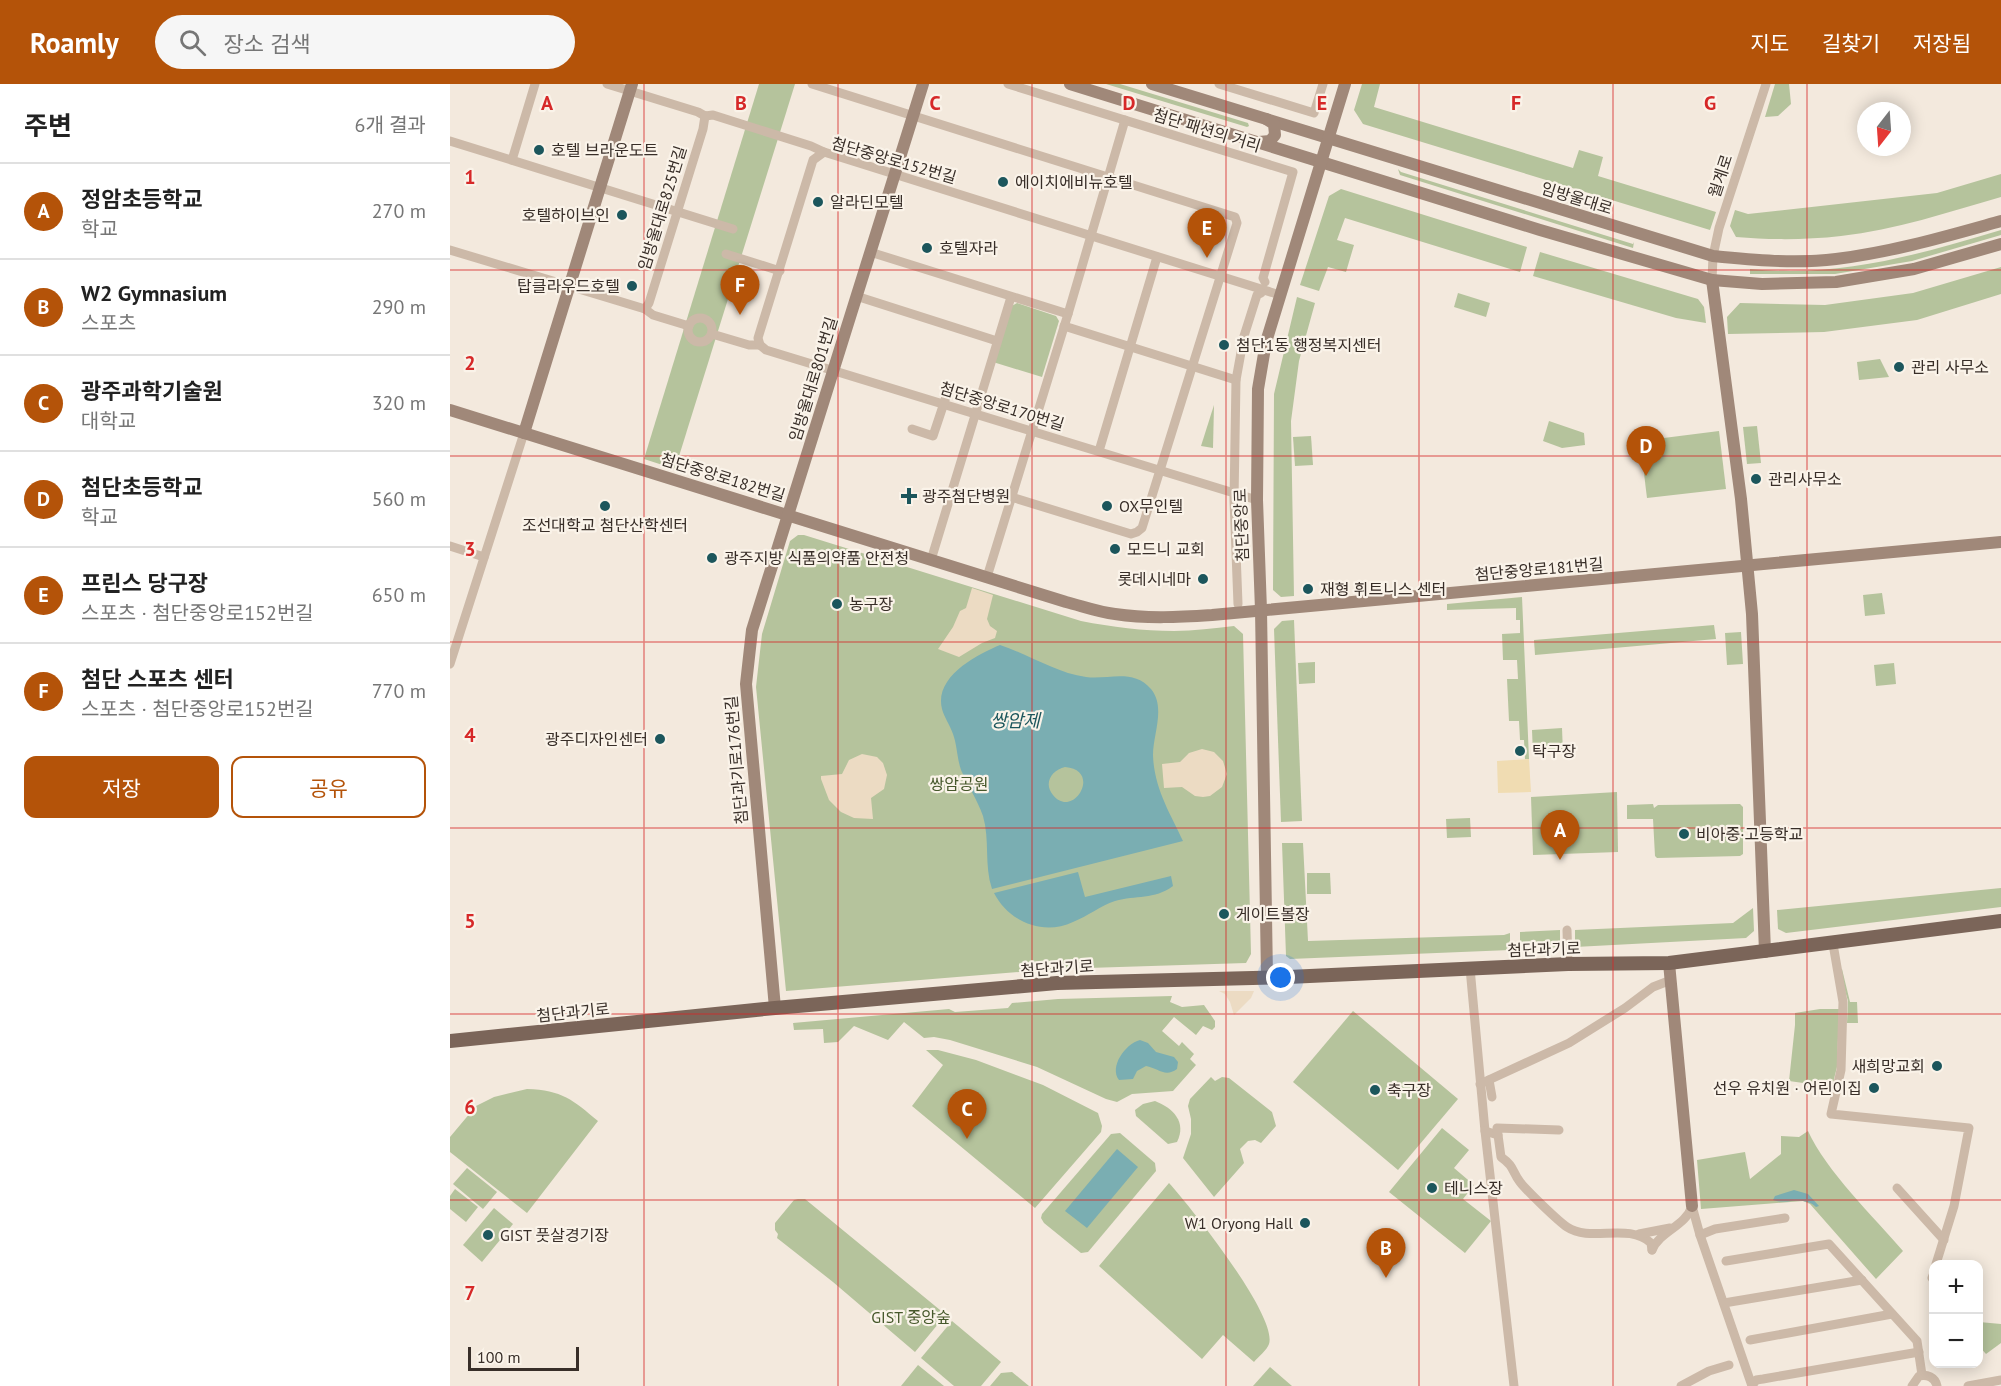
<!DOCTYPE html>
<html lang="ko">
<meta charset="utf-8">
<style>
:root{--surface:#fff;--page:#f6f6f6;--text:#222;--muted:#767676;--line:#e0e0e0;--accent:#b45309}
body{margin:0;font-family:"PT Sans","Noto Sans KR",sans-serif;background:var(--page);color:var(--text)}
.controls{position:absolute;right:18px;bottom:18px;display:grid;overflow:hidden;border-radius:12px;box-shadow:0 3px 15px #0003}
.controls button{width:54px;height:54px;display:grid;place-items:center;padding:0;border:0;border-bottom:2px solid var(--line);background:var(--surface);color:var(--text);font:30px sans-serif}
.compass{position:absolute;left:1407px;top:18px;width:54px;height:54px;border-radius:50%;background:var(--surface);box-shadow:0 3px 15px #0003;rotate:197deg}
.scale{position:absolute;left:18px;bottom:15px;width:111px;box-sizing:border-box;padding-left:6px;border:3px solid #382e28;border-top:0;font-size:16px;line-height:21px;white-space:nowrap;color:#382e28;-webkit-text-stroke:4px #faf3e9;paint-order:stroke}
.you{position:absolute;left:831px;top:894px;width:21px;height:21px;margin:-15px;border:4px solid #fff;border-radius:50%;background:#1a73e8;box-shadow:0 0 0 9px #1a73e833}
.badge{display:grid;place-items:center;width:39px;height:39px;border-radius:50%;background:var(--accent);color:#fff;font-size:20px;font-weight:700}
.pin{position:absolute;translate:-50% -50px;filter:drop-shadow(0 2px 3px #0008)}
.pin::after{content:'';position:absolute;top:32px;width:21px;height:18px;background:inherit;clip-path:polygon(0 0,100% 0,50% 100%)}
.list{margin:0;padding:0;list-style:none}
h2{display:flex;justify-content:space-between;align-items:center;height:78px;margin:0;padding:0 24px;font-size:26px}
h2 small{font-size:20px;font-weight:400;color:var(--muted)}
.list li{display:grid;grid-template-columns:39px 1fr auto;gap:18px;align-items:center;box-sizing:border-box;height:96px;padding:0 24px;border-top:2px solid var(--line)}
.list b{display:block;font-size:22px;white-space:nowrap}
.list p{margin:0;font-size:20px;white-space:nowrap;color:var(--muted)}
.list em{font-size:20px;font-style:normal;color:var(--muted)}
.actions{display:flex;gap:12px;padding:18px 24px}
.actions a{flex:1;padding:14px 0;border:2px solid var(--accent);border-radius:12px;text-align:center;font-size:21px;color:var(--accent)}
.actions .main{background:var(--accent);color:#fff}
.icon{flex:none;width:33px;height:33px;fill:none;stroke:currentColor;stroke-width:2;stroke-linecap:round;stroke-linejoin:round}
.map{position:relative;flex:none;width:1551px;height:1302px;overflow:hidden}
header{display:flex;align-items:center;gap:36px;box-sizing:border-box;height:84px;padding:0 30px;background:var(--accent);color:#fff}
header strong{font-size:28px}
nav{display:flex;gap:33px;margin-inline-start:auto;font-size:21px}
.search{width:420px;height:54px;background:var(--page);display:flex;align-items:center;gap:15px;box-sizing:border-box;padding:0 21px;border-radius:33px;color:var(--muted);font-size:22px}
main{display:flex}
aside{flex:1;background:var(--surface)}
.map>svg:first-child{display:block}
.green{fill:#b5c39c}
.sand{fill:#f0dcb2}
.plaza{fill:#ecdbc3}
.water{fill:#7aaeb2;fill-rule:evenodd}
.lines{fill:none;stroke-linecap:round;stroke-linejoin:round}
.street{stroke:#ccb9a8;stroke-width:9}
.secondary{stroke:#a08879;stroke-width:12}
.primary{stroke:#7b6559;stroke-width:14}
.street-bridge{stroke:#ccb9a8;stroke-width:9}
.grid{fill:none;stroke:#d62828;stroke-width:1.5;stroke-opacity:0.55}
.poi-dot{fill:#1c565c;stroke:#faf3e9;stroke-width:2}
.labels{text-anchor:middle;stroke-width:4.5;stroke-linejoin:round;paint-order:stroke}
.street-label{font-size:16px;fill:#382e28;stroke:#faf3e9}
.poi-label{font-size:16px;fill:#382e28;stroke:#faf3e9;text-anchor:start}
.park-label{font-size:16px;fill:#46582b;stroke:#faf3e9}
.water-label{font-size:18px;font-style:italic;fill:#1c565c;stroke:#faf3e9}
.grid-label{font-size:20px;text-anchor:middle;font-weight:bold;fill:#d62828;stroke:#faf3e9;stroke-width:4.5;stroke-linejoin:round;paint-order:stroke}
</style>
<header>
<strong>Roamly</strong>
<div class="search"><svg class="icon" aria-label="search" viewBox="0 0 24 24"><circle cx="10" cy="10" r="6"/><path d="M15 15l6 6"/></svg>장소 검색</div>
<nav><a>지도</a><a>길찾기</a><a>저장됨</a></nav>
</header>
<main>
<aside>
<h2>주변<small>6개 결과</small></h2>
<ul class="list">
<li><span class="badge">A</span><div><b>정암초등학교</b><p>학교</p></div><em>270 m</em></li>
<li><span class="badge">B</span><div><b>W2 Gymnasium</b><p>스포츠</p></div><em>290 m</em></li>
<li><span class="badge">C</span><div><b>광주과학기술원</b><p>대학교</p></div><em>320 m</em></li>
<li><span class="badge">D</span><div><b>첨단초등학교</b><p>학교</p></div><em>560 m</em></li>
<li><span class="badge">E</span><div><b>프린스 당구장</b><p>스포츠 · 첨단중앙로152번길</p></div><em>650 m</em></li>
<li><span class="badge">F</span><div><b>첨단 스포츠 센터</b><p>스포츠 · 첨단중앙로152번길</p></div><em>770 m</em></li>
</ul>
<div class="actions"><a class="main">저장</a><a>공유</a></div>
</aside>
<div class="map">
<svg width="1551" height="1302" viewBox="0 0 1551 1302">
<rect width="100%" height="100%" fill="#f3e9dd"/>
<!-- green -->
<g class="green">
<path d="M309,0H345L225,385L194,375Z"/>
<path d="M656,0H670L798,39L799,42L797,43Z"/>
<path d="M912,0H930L924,23L1123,84L1129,66L1153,73L1148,92L1266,128L1260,146L913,40L904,26Z"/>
<path d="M1325,0H1339L1341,20L1328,32L1315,33Z"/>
<path d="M948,85L951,88L1183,160L1184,158L1183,164L950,91Z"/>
<path d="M1551,90V113C1499,128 1445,146 1391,152C1356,156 1321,156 1286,153L1280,142L1285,126L1298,130L1487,109Z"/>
<path d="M891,105L1077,163L1070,188L895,134L887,156L904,161L896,188L878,183L869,207L850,201L879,112Z"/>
<path d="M1551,146V151L1462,177L1385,190H1300V185C1388,194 1468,171 1551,146Z"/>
<path d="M1090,168L1248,215L1254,223L1256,239L1226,234L1083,192Z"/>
<path d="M1551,183V210L1467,236L1374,248L1278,250L1277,233L1290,219L1375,221L1463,209Z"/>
<path d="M1008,209L1040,219L1036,233L1004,223Z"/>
<path d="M847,213L865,219L849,277L841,337L844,512L831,513L823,506L824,310Z"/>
<path d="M567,219L606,232L609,237L592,293L543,278L560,223Z"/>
<path d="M1430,275L1439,293L1409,296L1407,278Z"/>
<path d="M764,321L763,364L751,362Z"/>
<path d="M1099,337L1134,349L1135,361L1112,364L1093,357Z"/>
<path d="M1307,342L1311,379L1297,380L1293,343Z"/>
<path d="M1269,347L1276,405L1197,414L1190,357Z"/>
<path d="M861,352L863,381L845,382L843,353Z"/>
<path d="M348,451H354L631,537C662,543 693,547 724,547C744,547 764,544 784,542L793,550L801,870L796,879L606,885L336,907L306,603L312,550L340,457Z"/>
<path d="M1432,509L1435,530L1415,532L1413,511Z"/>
<path d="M1072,513L1079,675H1075L1074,656H1070L1069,637H1059L1057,595H1068L1067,576H1053L1052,550L1070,549V536H1066V524L997,526V520Z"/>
<path d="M844,536L852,737L831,738L824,545L832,537Z"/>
<path d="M1264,541L1266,555L1085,571L1084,556Z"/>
<path d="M1291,548L1293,580L1277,581L1275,549Z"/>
<path d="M865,578V599L849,600L848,579Z"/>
<path d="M1444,579L1446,600L1426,602L1424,581Z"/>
<path d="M1112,644L1113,669L1083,670L1082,646Z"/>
<path d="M1167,708L1168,768L1083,771L1081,713Z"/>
<path d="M1203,720L1204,724L1208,721L1290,720L1293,723V770L1290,772L1207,774L1205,772L1203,735H1177V721Z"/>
<path d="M1020,734L1021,753L997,754L996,735Z"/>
<path d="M832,759H853L858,857L1054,851L1060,849V866L840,875L836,872Z"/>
<path d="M857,789H880L881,810H857Z"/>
<path d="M1551,804V823L1336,849L1328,845L1327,826Z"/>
<path d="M1303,824L1304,847L1296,854L1125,863V846L1283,839Z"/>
<path d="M1110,846V863L1070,865V848Z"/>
<path d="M1392,885L1400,918H1407L1408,939H1397L1398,917L1389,886Z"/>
<path d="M722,912L720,918L732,923L754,921L765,937V943L762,946L753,942L746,951L724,933L712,947L729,962L732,958L744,970L740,975L746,981L723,1007L682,1010L667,1018L656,1015L587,983L500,956L484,953L474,954L454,938L438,956L404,942L388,958L374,959L373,945L344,946L343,939L499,925L505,928L558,924L562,919L608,915Z"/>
<path d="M1370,925H1389L1387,983L1382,1003L1339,997L1345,941V929Z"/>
<path d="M903,927L1008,1015L948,1086L843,998Z"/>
<path d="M476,966H488L526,976L593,1001L648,1029L652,1042L651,1048L585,1124L462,1022L493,981Z"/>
<path d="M761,993L765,997L772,993L779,994L822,1028L826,1042L811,1059L805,1056L798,1057L790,1065L794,1079L764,1113L733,1074L741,1050V1035L738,1022L740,1015Z"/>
<path d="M77,1005C112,1006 123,1016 148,1037L77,1129L0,1068V1053L26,1022L44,1013Z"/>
<path d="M705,1017C723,1024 737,1038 727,1058L718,1060L686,1032L685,1026L693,1020Z"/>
<path d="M992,1044L1019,1066L1004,1084L1024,1101L1013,1115L1041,1137L1015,1169L939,1108Z"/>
<path d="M1358,1047C1376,1087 1424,1133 1453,1167L1426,1195L1360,1120L1353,1117L1251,1125L1247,1076L1295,1068L1300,1095L1331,1070V1052L1349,1053Z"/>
<path d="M670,1049L705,1079L706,1087L638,1168L631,1169L594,1139L591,1134L592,1130L661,1050Z"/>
<path d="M17,1084L47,1108L33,1125L3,1100Z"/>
<path d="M719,1099C739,1121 828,1232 819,1260C817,1266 808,1273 804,1278L773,1251L752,1275L649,1182Z"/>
<path d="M5,1105L28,1123L16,1138L0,1125V1112Z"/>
<path d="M348,1115H355L490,1226L493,1234L465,1268L383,1198L327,1154L328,1150L325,1146V1139L344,1116Z"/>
<path d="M44,1124L63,1140L32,1178L13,1161Z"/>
<path d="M502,1237L551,1278L531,1302H504L471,1274Z"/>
<path d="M1529,1238L1551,1240V1259L1536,1270L1529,1262Z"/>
<path d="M468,1281L494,1302H451Z"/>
<path d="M820,1283L842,1302H803Z"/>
<path d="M562,1288L579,1302H540L551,1289Z"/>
</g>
<!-- sand -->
<path class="sand" d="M1079,675L1081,708L1048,709L1047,677Z"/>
<!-- plaza -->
<g class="plaza">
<path d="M522,504L543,511L537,535L540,542L547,547L545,554L532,559L509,573L488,565L503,543L510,527L516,524Z"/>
<path d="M752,665L764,668L773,677L777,690L772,703L760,712L753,713L745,712L732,703L714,704L712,680L730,678L739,669Z"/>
<path d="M412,670L427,673L433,679L437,691L434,705L421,714L423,735L404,734L391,728L379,716L371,695V692L392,690L399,676Z"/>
<path d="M769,907H804L801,914L784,931L780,918L775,910Z"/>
</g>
<!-- water -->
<g class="water">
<path d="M550,561C578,570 606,589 636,593C658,596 683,584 701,605C716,623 703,650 703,671C704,704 720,729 733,757L542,805C534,781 540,756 533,732C527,715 518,702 511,686C507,674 507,661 503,650C500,641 494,633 492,625C484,593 526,571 550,561ZM615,683C653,686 623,736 603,711C593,699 602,686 615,683Z"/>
<path d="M628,788L635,813L721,792L723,802C704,816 686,811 665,817C650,822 638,832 623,838C593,852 559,838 544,809Z"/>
<path d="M690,956L698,959L706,968L724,973L728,978L727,985C715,994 708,984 696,982L687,987L683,995L669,996C659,983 675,960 690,956Z"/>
<path d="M667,1065L688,1083L637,1144L615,1127Z"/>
<path d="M1344,1106L1358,1110L1369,1122L1366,1123C1353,1111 1338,1121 1323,1116L1325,1112Z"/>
</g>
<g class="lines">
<!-- street -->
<g class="street">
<path d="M157,0L248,28L255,32"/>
<path d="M362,0L785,133L787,139L692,444L687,448L681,450L561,413"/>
<path d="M558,0L843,88L813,194L815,198"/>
<path d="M769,0L864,29L873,0"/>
<path d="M255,32L263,31L361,62L374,68"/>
<path d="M0,57L283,145"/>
<path d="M62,76L85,0"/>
<path d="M0,166L195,225L203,231L239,242"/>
<path d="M420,168L618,230"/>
<path d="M276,170L330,187"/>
<path d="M1262,196L1263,172L1269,144L1316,0"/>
<path d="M406,212L547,257"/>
<path d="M195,225L199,219L253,45L255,32"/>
<circle cx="250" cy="246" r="12"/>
<path d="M614,242L786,296"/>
<path d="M262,250L299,261H310"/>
<path d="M649,367L707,173"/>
<path d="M807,416L316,266L310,261L308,254L363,76L374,68L830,211"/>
<path d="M0,462L34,473"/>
<path d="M481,476L561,213"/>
<path d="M537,493L618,230L675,36"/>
<path d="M788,520L784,416L786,296L794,252L807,211L811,209"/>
<path d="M0,580L74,349"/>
<path d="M1117,846L1118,880"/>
<path d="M1383,860L1393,918L1391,986L1381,1030L1519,1044L1504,1122L1486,1180"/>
<path d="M1020,884L1035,1047L1064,1302"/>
<path d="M1039,996L1042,1013"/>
<path d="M1030,1000L1119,959L1175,924L1203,903L1221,896"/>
<path d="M1035,1047L1048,1051L1051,1073C1065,1083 1061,1086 1070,1098C1076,1106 1108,1137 1117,1143C1141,1159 1178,1138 1201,1159L1202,1166"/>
<path d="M1048,1051L1047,1044L1109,1046"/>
<path d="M1447,1104L1494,1156"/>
<path d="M1242,1122L1250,1151L1302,1302"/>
<path d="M1189,1150L1220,1144"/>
<path d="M1250,1151L1265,1145L1335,1134"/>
<path d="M1202,1166C1210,1147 1236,1142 1242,1122"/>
<path d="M1276,1177L1379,1160L1467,1257L1472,1291"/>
<path d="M1482,1194L1484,1189"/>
<path d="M1274,1219L1412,1196"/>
<path d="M1300,1256L1442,1230"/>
<path d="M1231,1302L1259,1287L1279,1281"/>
<path d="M1302,1302L1306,1296L1313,1295L1469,1268"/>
<path d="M1462,1302L1469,1292C1477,1290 1485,1293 1487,1302"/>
<path d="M1518,1302L1551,1296"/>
</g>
<!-- secondary -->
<g class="secondary">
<path d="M620,0L1090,146L1262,196L1312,200L1386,198L1464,185L1551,160"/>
<path d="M702,0L1263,172C1303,176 1346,180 1386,175C1443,168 1497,152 1551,137"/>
<path d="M809,58L820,57L825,51L824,40L816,35"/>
<path d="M1262,196L1291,415L1302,530L1315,868"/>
<path d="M0,326L616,518C632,522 648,528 665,530C698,535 730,533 762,531L1551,458"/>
<path d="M74,349L182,0"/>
<path d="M1219,879L1242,1122"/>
<path d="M817,892L811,526L807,416L808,305L816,258L895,0"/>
<path d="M325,924L296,600L302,546L473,0"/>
</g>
<!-- primary -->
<path class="primary" d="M0,957L325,924L607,899L838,893L1118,880L1219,879L1551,837"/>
<!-- street-bridge -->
<path class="street-bridge" d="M462,345L483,352L496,313"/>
</g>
<!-- grid -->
<path class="grid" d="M194,0V1302M388,0V1302M582,0V1302M776,0V1302M969,0V1302M1163,0V1302M1357,0V1302M0,186H1551M0,372H1551M0,558H1551M0,744H1551M0,930H1551M0,1116H1551"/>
<!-- markers -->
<g class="poi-dot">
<circle cx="89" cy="66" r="6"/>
<circle cx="553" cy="98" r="6"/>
<circle cx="368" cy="118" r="6"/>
<circle cx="172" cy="131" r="6"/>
<circle cx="477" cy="164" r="6"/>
<circle cx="182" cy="202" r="6"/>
<circle cx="774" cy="261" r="6"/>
<circle cx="1449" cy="283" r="6"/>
<circle cx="1306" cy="395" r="6"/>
<path d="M456 403h6v6h6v6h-6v6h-6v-6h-6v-6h6z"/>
<circle cx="155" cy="422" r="6"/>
<circle cx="657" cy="422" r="6"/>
<circle cx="665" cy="465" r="6"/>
<circle cx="262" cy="474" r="6"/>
<circle cx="753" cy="495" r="6"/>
<circle cx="858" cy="505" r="6"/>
<circle cx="387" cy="520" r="6"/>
<circle cx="210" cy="655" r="6"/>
<circle cx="1070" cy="667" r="6"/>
<circle cx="1234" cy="750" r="6"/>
<circle cx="774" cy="830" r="6"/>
<circle cx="1487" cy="982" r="6"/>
<circle cx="1424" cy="1004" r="6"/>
<circle cx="925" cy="1006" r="6"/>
<circle cx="982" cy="1104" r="6"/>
<circle cx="855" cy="1139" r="6"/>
<circle cx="38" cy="1151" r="6"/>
</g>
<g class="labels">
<!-- street labels -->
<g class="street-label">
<text transform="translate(757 46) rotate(17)" y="6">첨단 패션의 거리</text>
<text transform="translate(444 76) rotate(16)" y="6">첨단중앙로152번길</text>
<text transform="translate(1270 92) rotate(-72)" y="6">월계로</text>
<text transform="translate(1127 114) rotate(17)" y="6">임방울대로</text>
<text transform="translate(212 124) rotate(-73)" y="6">임방울대로825번길</text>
<text transform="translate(363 295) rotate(-73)" y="6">임방울대로801번길</text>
<text transform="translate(552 322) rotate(17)" y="6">첨단중앙로170번길</text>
<text transform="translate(273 393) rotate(17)" y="6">첨단중앙로182번길</text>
<text transform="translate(791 441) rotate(-92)" y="6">첨단중앙로</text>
<text transform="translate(1089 485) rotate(-5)" y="6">첨단중앙로181번길</text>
<text transform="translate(286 676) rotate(-95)" y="6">첨단과기로176번길</text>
<text transform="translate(1094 865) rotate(-2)" y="6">첨단과기로</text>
<text transform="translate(607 884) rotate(-4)" y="6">첨단과기로</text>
<text transform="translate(123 928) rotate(-6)" y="6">첨단과기로</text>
</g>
<!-- poi labels -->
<g class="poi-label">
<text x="101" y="72">호텔 브라운도트</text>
<text x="565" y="104">에이치에비뉴호텔</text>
<text x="380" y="124">알라딘모텔</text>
<text x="160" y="137" text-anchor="end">호텔하이브인</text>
<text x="489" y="170">호텔자라</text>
<text x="170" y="208" text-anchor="end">탑클라우드호텔</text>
<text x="786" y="267">첨단1동 행정복지센터</text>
<text x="1461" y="289">관리 사무소</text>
<text x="1318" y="401">관리사무소</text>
<text x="472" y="418">광주첨단병원</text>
<text x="669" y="428">OX무인텔</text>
<text x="155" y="447" text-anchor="middle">조선대학교 첨단산학센터</text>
<text x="677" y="471">모드니 교회</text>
<text x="274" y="480">광주지방 식품의약품 안전청</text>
<text x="741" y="501" text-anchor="end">롯데시네마</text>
<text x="870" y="511">재형 휘트니스 센터</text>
<text x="399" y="526">농구장</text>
<text x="198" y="661" text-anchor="end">광주디자인센터</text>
<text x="1082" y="673">탁구장</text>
<text x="1246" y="756">비아중·고등학교</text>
<text x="786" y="836">게이트볼장</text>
<text x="1475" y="988" text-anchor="end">새희망교회</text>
<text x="1412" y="1010" text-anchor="end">선우 유치원 · 어린이집</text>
<text x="937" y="1012">축구장</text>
<text x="994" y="1110">테니스장</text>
<text x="843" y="1145" text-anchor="end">W1 Oryong Hall</text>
<text x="50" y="1157">GIST 풋살경기장</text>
</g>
<!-- park labels -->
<g class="park-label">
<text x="509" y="706">쌍암공원</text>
<text x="461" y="1239">GIST 중앙숲</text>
</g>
<!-- water labels -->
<g class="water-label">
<text x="565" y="643">쌍암제</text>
</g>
</g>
<g class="grid-label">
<text x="97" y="26">A</text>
<text x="291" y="26">B</text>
<text x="485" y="26">C</text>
<text x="679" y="26">D</text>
<text x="872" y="26">E</text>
<text x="1066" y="26">F</text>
<text x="1260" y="26">G</text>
<text x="20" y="100">1</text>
<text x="20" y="286">2</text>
<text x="20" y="472">3</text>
<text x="20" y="658">4</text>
<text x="20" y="844">5</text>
<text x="20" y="1030">6</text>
<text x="20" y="1216">7</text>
</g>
</svg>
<div class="controls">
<button>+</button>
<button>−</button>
</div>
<svg class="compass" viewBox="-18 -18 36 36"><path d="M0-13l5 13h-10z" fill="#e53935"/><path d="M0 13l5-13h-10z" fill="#767676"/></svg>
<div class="scale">100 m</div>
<div class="you"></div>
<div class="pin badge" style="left:1110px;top:776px">A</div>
<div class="pin badge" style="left:936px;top:1194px">B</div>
<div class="pin badge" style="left:517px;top:1055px">C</div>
<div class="pin badge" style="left:1196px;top:392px">D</div>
<div class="pin badge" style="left:757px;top:174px">E</div>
<div class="pin badge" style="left:290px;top:231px">F</div>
</div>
</main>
